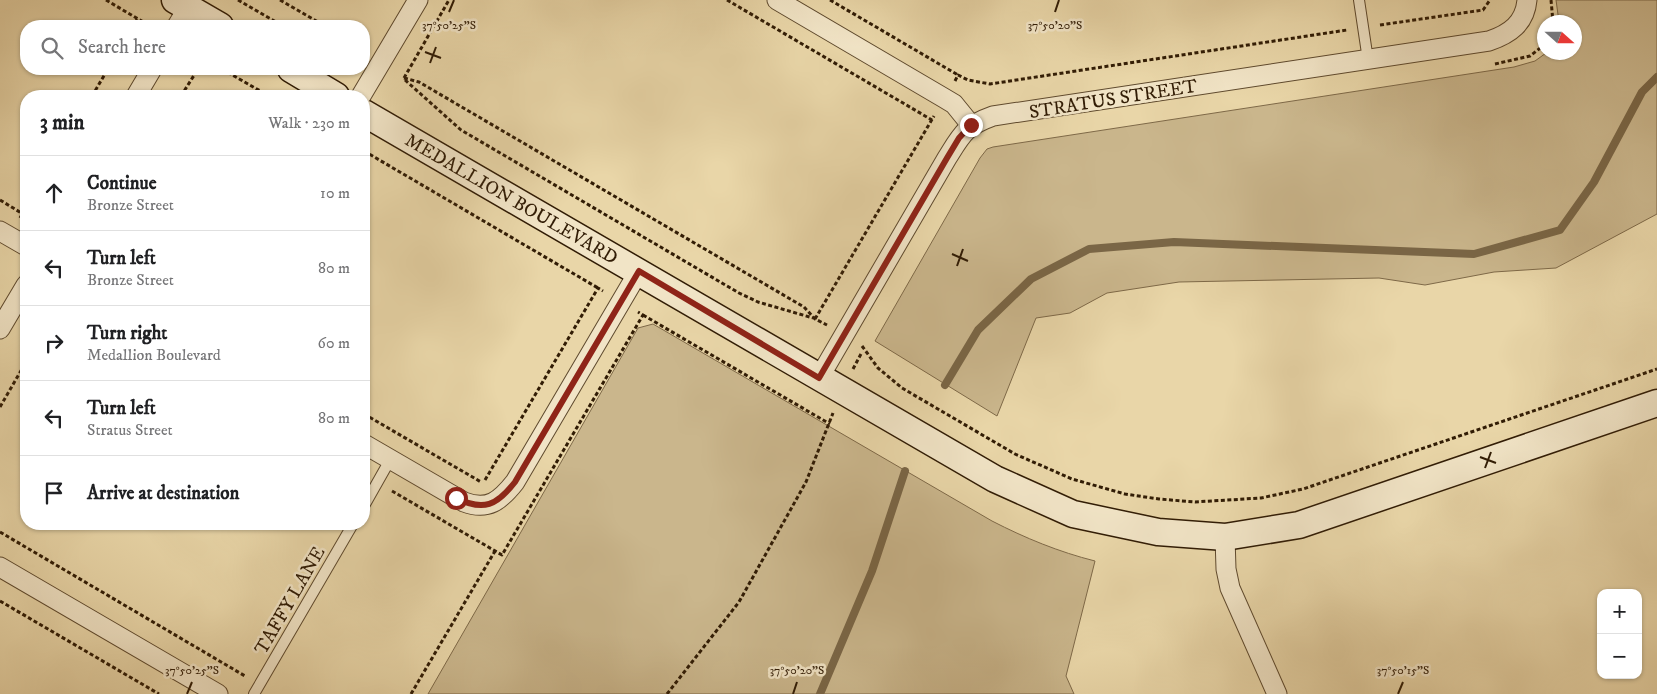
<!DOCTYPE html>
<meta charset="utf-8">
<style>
:root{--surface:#fff;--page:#f2f2f2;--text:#202124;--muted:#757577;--line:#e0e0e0}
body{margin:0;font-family:"IM FELL DW Pica",serif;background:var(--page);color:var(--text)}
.controls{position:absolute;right:15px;bottom:15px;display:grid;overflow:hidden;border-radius:10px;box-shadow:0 1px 4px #0004}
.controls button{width:45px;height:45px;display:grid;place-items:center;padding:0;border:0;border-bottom:1px solid var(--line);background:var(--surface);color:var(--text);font:25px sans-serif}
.compass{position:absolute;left:1537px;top:15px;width:45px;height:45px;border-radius:50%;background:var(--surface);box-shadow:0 1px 4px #0004;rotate:111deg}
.stop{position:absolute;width:15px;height:15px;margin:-11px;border:4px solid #8f2418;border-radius:50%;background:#fff}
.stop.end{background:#8f2418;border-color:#fff;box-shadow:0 1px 5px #0008}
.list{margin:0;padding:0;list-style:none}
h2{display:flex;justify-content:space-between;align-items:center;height:65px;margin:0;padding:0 20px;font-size:21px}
h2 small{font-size:16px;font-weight:400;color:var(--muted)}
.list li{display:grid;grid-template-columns:32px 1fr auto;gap:15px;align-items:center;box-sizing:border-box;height:75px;padding:0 20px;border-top:1px solid var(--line)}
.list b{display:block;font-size:19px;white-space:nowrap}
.list p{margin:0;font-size:16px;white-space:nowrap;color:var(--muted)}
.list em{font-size:16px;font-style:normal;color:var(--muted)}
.icon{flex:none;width:28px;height:28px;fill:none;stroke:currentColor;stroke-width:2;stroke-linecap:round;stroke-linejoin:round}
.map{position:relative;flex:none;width:1657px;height:694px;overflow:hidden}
.search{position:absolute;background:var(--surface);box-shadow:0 1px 4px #0004;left:20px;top:20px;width:350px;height:55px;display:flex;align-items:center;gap:12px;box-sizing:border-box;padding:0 18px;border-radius:20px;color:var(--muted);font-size:19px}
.panel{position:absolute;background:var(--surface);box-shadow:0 1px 4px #0004;left:20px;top:90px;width:350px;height:440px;border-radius:20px}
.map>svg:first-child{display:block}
.green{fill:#cab68c;stroke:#7e6948}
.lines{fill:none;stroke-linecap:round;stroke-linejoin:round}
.stream{stroke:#7a6646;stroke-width:8}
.lane-casing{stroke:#5f4a2e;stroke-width:12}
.street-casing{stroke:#5f4a2e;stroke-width:21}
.secondary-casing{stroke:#311c05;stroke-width:29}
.path{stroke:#311c05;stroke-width:3;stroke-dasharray:4 2.5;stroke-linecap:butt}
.lane{stroke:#f1e4c6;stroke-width:10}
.street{stroke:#f1e4c6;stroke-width:19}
.secondary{stroke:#f1e4c6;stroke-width:26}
.route{stroke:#8f2418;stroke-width:6}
.ticks{fill:none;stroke:#311c05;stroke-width:2}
.labels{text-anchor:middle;stroke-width:5;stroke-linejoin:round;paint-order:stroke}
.street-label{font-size:19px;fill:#311c05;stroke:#f1e4c6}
.ticks-label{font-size:12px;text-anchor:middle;fill:#311c05;stroke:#f1e4c6;stroke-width:5;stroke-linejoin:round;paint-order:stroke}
</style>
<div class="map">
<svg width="1657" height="694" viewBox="0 0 1657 694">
<rect width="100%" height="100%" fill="#e9d6a8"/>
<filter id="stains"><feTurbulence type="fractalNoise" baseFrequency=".004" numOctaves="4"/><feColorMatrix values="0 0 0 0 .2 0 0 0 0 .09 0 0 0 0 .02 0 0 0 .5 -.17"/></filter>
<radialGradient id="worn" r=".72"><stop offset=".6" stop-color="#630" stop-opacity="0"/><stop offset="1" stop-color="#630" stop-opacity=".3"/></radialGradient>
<!-- green -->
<g class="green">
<path d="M1556,0H1657V214L1556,268L1494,272L1425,285L1379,278L1179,282L1107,293L1070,313L1036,318L997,416L875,341L980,158L987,149L993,147L1514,67L1535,61L1546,53L1574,52V22H1559Z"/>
<path d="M653,324L992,521C1025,538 1059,552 1095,561L1066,676L1074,694H428L638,328Z"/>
</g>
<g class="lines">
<!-- stream -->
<g class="stream">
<path d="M945,385L978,330L1031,279L1089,249L1174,242L1474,254L1560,230L1594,182L1642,92L1657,77"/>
<path d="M820,694L872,571L905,471"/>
</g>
<defs>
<g id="lane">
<path d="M1359,0L1368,60"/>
<path d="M364,506L390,460"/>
<path d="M254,694L353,524"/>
</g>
<g id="street">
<path d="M777,0L944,98L954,104L971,125"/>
<path d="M177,26L188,8"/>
<path d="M136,96L152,69"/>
<path d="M361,96L418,0"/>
<path d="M0,231L26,246"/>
<path d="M0,329L26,285"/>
<path d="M819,378L947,158C962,134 965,126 993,116L1489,41C1510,34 1525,23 1527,0"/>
<path d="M364,444L464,502C488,511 500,501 515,482L639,271"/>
<path d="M1225,537L1226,569L1230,588L1277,694"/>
<path d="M0,567L218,694"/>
</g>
<g id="secondary">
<path d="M175,0L220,26"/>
<path d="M291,69L336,96"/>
<path d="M364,113L995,479L1073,514L1158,532L1225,537L1299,525L1657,403"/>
</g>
</defs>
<!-- lane casing -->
<use href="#lane" class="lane-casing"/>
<!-- street casing -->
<use href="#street" class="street-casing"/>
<!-- secondary casing -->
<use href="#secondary" class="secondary-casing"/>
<!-- path -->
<g class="path">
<path d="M106,0L150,26"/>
<path d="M238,0L276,22L287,26"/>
<path d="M280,0L325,26"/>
<path d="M727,0L932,120"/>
<path d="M830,0L958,75"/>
<path d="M1551,0L1553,22"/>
<path d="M1380,25L1483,10L1490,0"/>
<path d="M133,26L137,19"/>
<path d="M1495,64L1530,56L1544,45"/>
<path d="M222,69L269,96"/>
<path d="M404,78L419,82L804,307L815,319L827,325"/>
<path d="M404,78L449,0"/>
<path d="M405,80L461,130L739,293L758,302L813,318"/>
<path d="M955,81L958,75L968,80L990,84L1347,30"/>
<path d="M92,96L108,69"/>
<path d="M181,96L198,69"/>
<path d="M364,151L598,288"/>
<path d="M0,200L23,214"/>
<path d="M20,218L26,208"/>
<path d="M643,315L830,424"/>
<path d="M815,319L934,116"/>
<path d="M862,346L878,368L902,388L1015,454L1072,479L1125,494L1159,499L1195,502L1261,498L1303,489L1657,369"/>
<path d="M853,369L862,352"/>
<path d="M0,407L26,362"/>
<path d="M364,414L481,482"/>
<path d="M485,480L598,288L603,291"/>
<path d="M392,491L502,555L643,315L638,312"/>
<path d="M0,532L245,676"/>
<path d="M0,601L159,694"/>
<path d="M411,694L495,551"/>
<path d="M667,694L739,602L806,482L833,413"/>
</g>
<!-- lane -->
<use href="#lane" class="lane"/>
<!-- street -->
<use href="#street" class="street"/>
<!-- secondary -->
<use href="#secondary" class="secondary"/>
</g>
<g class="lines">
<!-- route -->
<path class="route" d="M456,498C484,512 497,505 515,482L639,271L819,378L947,158L959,138L971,125"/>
</g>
<!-- ticks -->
<path class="ticks" d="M449,12L454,0M1055,12L1059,0M425,52L441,58M430,63L436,47M952,254L968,261M957,266L963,249M1480,457L1496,463M1485,468L1491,452M187,694L192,682M793,694L797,682M1398,694L1403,682"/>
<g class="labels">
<!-- street labels -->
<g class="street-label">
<text transform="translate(1113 98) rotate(-9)" y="7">STRATUS STREET</text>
<text transform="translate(512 198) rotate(30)" y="7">MEDALLION BOULEVARD</text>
<text transform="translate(289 600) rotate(-60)" y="7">TAFFY LANE</text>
</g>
</g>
<g class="ticks-label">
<text x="449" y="29">37°50'25"S</text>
<text x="1055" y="29">37°50'20"S</text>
<text x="192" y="674">37°50'25"S</text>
<text x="797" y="674">37°50'20"S</text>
<text x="1403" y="674">37°50'15"S</text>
</g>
<rect width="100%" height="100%" filter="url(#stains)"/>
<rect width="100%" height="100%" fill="url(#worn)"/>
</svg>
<div class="controls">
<button>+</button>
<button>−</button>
</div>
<svg class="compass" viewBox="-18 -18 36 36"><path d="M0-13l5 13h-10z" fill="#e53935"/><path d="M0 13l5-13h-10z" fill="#757577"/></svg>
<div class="stop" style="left:456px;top:498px"></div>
<div class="stop end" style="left:971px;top:125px"></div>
<div class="search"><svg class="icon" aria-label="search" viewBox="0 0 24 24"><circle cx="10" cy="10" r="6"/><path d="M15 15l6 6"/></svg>Search here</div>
<section class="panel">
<h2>3 min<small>Walk · 230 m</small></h2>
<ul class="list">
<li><svg class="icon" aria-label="ahead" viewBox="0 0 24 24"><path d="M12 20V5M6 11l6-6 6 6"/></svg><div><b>Continue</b><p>Bronze Street</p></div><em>10 m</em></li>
<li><svg class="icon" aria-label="left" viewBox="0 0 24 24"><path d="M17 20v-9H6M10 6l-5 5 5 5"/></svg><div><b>Turn left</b><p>Bronze Street</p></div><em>80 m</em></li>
<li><svg class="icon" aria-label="right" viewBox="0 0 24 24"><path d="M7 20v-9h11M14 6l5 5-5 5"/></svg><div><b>Turn right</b><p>Medallion Boulevard</p></div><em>60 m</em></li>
<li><svg class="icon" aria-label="left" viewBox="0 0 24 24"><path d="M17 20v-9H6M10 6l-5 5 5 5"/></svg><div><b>Turn left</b><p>Stratus Street</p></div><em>80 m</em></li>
<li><svg class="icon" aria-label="arrive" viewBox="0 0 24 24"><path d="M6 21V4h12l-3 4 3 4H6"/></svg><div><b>Arrive at destination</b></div></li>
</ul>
</section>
</div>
